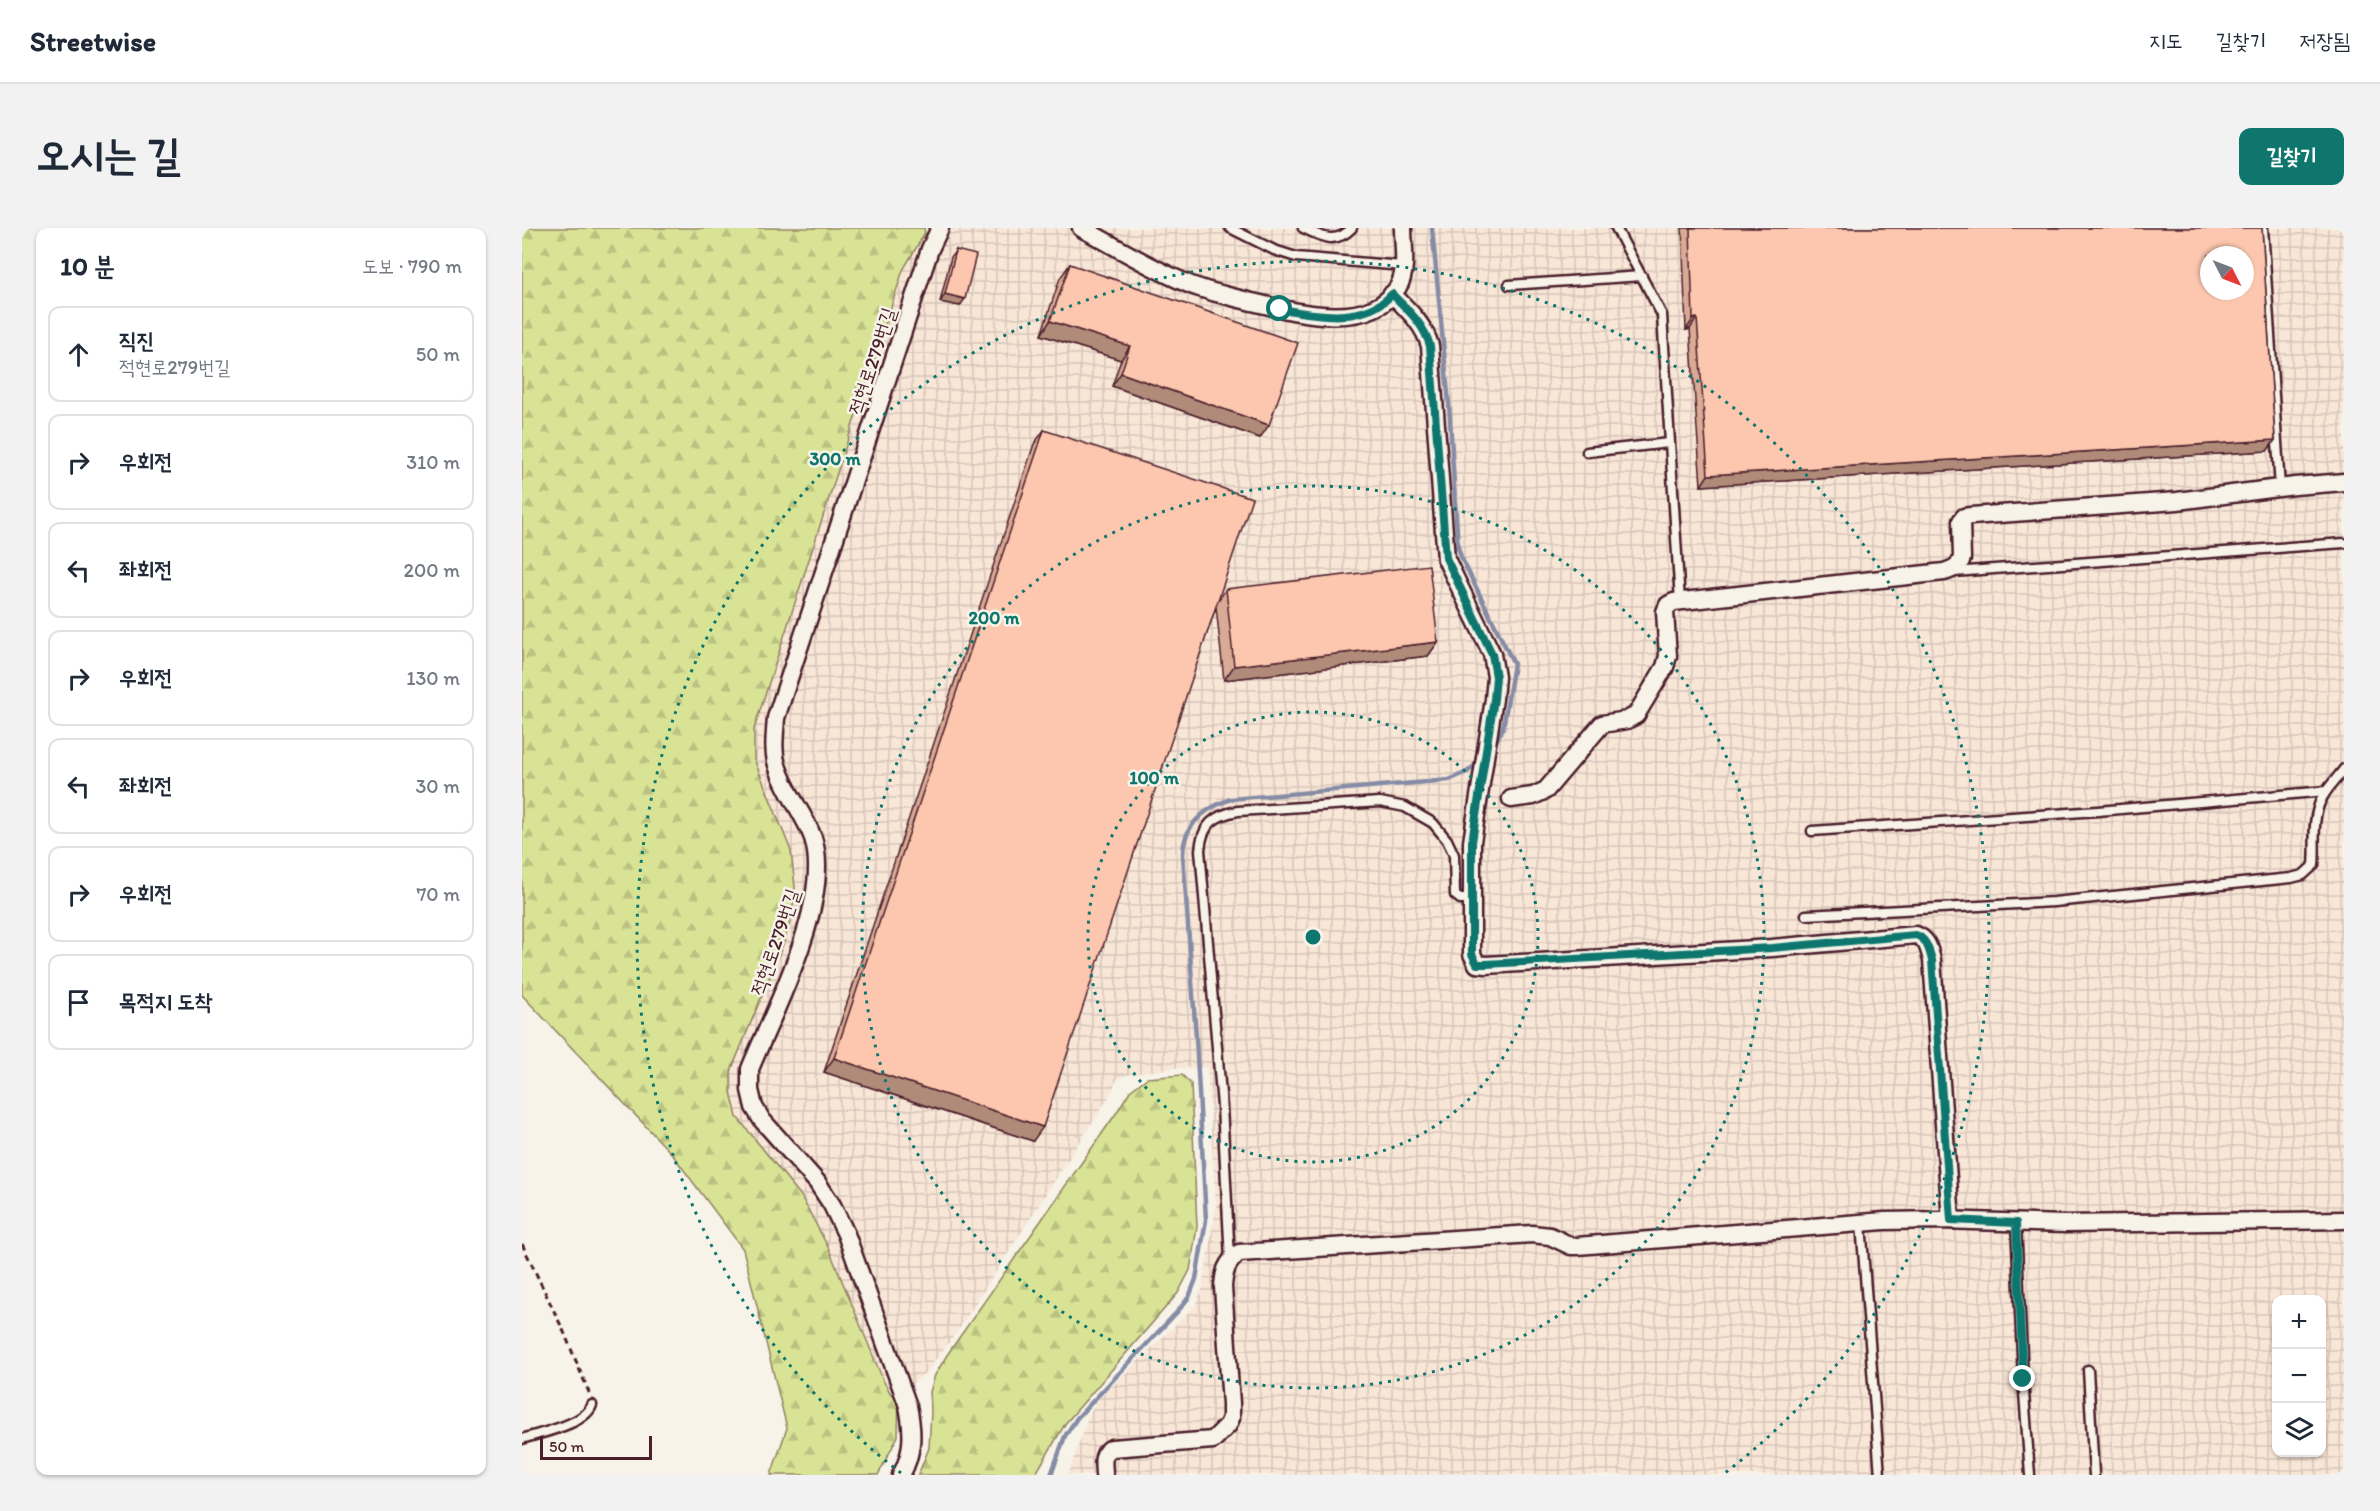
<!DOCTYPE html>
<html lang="ko">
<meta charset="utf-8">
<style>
:root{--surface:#fff;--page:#f2f2f3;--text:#1f2937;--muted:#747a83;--line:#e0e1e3;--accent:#0f766e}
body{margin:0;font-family:Itim,"Poor Story",sans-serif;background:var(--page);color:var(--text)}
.controls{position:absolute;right:18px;bottom:18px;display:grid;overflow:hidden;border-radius:12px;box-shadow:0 2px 4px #0004}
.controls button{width:54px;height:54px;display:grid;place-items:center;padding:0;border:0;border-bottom:2px solid var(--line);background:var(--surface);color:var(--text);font:30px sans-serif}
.compass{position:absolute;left:1678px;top:18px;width:54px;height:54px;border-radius:50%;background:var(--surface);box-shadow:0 2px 4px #0004;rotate:132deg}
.scale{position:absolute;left:18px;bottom:15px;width:112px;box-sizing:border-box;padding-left:6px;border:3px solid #4a1f2b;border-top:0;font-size:16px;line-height:21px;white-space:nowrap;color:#4a1f2b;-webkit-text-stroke:4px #f7f3e8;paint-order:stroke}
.stop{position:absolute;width:18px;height:18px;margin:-14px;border:4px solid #0f766e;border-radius:50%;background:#fff}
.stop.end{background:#0f766e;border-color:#fff;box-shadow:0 2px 6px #0008}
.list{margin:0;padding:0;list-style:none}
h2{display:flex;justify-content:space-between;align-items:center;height:78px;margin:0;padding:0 24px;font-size:26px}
h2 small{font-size:20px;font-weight:400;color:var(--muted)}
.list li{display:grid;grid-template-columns:39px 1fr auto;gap:18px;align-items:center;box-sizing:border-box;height:96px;margin:0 12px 12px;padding:0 12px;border:2px solid var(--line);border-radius:12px}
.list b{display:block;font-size:22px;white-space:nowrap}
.list p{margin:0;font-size:20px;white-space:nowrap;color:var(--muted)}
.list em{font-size:20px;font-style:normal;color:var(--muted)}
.icon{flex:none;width:33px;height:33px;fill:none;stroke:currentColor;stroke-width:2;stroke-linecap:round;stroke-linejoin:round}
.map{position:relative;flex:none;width:1822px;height:1247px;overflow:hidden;border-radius:12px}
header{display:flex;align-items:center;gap:36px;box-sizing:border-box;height:84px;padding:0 30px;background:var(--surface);border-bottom:2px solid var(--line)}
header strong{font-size:28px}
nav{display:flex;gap:33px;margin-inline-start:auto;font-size:21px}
.intro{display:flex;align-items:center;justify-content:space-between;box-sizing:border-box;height:144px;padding:0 36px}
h1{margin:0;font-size:42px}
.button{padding:15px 27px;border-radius:12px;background:var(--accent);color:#fff;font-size:21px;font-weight:700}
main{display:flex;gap:36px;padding:0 36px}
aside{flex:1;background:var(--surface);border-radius:12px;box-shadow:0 2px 4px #0004}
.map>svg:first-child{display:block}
.industrial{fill:url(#industrial-grid);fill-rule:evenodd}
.forest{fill:url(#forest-firs);stroke:#918160;stroke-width:1.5}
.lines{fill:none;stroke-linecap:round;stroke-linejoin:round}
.stream{stroke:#868ca6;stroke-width:4.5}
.service-casing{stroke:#4a1f2b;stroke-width:13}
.minor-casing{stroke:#4a1f2b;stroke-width:21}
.path{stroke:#4a1f2b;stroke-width:3;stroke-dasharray:6 4.5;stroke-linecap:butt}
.service{stroke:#f7f3e8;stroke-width:8}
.minor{stroke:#f7f3e8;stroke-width:16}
.wall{fill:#d9ab96;stroke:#4a1f2b;stroke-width:1.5}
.shaded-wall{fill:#b08b7a;stroke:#4a1f2b;stroke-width:1.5}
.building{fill:#fcc7ae;stroke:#4a1f2b;stroke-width:1.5;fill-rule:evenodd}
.route{stroke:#0f766e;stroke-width:8}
.ring{fill:none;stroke:#0f766e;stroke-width:3;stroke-dasharray:3 6}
.labels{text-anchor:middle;stroke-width:5;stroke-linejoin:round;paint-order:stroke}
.street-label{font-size:20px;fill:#4a1f2b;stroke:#f7f3e8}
.centre{fill:#0f766e;stroke:#f7f3e8;stroke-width:3}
.ring-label{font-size:18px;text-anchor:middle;font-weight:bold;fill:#0f766e;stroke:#f7f3e8;stroke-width:5;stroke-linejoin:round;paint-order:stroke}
</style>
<header>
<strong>Streetwise</strong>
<nav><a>지도</a><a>길찾기</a><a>저장됨</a></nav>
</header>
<div class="intro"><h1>오시는 길</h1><a class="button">길찾기</a></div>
<main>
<aside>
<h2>10 분<small>도보 · 790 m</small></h2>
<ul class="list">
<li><svg class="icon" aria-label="ahead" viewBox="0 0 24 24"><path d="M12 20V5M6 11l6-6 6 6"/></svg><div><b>직진</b><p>적현로279번길</p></div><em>50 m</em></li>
<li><svg class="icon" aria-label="right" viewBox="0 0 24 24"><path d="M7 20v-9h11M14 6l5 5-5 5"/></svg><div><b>우회전</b></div><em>310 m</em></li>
<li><svg class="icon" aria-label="left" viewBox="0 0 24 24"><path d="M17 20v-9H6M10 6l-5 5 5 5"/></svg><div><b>좌회전</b></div><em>200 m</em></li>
<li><svg class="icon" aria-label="right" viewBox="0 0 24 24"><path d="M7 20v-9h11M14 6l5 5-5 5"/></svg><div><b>우회전</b></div><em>130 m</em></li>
<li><svg class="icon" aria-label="left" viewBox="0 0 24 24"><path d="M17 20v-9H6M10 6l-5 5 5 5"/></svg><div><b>좌회전</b></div><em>30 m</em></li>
<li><svg class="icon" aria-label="right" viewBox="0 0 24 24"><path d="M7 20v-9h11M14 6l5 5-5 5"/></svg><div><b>우회전</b></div><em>70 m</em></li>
<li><svg class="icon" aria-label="arrive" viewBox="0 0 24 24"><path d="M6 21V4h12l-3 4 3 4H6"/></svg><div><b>목적지 도착</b></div></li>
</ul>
</aside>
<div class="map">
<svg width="1822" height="1247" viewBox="0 0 1822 1247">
<defs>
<pattern id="industrial-grid" width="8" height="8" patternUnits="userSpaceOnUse" patternTransform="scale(1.5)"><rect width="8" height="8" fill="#f8e6d7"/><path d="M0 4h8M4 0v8" fill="none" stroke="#d6c5b9"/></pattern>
<pattern id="forest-firs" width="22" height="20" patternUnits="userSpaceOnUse" patternTransform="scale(1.5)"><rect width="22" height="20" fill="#d8e396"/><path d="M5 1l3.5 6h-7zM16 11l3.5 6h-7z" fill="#bbc281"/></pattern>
</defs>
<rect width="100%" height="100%" fill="#f7f3e8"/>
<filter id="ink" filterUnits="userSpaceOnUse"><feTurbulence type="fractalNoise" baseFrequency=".0167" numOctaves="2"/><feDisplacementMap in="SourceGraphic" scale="12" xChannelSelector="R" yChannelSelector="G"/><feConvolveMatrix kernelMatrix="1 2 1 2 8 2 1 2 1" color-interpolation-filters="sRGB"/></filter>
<g filter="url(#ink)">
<!-- industrial -->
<path class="industrial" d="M406,0H1822V1247H546L568,1184L578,1170L673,1078L680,1062L694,979L685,839L653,840L603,847L595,852L586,870L437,1101L405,1143L377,1167L369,1166L306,1019L279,968L215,889L209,864V843L262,714L270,687L273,659L269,623L232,531V501L381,42ZM1687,27H1723V63H1687ZM1754,1072H1800V1224H1754Z"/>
<!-- forest -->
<g class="forest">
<path d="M0,0H402L403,5L381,42L232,501V531L269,623L273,659L270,687L262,714L209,843V864L215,889L279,968L306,1019L362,1154L369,1166L377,1167L376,1208L356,1247H249L265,1200L221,1021L150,926L0,767Z"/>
<path d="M660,847L669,856L675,999L668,1042L656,1065L543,1196L513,1247H396L407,1220L409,1183L408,1164L413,1147L425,1127L593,887L608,863L625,850Z"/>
</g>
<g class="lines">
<!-- stream -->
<g class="stream">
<path d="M910,0L927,176L936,319L939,329L992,436L981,500L970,521"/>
<path d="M529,1247L543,1208L555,1190L656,1083L667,1069L674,1051L684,992L674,809L661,627C661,597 683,580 709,571L927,552L945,544L958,533"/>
</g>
<defs>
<g id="service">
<path d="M708,0L752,22L774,29L881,38"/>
<path d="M781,0C800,9 813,17 830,0"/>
<path d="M1094,0L1140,87L1158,374"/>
<path d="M1741,0L1758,260"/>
<path d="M987,57L1120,48"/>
<path d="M1065,224L1147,215"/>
<path d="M1432,344L1822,315"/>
<path d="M1290,603L1576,583L1804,563"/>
<path d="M1284,687L1532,674L1769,650L1781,647L1792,637C1794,618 1790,598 1796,580C1800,565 1813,553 1822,541"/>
<path d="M1339,995L1358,1247"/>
<path d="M1494,995L1501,1151L1508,1247"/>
<path d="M708,1032L700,878L678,622C680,597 692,587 716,583L858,574L883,579L911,595L925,612L932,627L933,667L938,671H950"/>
<path d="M1566,1142L1572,1247"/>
<path d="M0,1211C18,1205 64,1196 70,1177"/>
</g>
<g id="minor">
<path d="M559,0C595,19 631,42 669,57C687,64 707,68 726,73C769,83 848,106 876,59C886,43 881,18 881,0"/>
<path d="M870,66C886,82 902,96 908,118L924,331L970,426L974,449L972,471L950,614V726L955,736L964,737L1250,720L1394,707C1406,711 1407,722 1410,732L1429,992"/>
<path d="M989,571L1011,568L1024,562L1080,496L1105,492L1114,487L1143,439L1146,428L1143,384L1146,377L1152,374L1422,344C1431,341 1437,339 1440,330L1439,293L1442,289L1449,288L1655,273L1773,258L1822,254"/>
<path d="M379,1247C392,1224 391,1203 386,1178L324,1006L310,977L295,954L240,892L232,879L228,862V841C252,782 311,672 291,610C282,585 264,565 256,540C250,524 253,506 254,490L408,21L418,0"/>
<path d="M582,1247C582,1236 578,1226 590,1220L691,1212L706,1197L709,1190V1176L701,1059C702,1044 704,1035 717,1025L1010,1006L1028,1008L1049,1018H1055L1362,993L1420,992L1543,996L1822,992"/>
</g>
</defs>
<!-- service casing -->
<use href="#service" class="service-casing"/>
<!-- minor casing -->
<use href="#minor" class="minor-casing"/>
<!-- path -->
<path class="path" d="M0,1016L42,1104L68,1167"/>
<!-- service -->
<use href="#service" class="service"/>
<!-- minor -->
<use href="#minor" class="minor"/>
</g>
<!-- wall -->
<g class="wall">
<path d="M1160,0H1740L1753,212L1745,223L1179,258L1168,101L1164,102Z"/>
<path d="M434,22L438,78L418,74L429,29Z"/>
<path d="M548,36L738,210L590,158L599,132L519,107L538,50Z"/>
<path d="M522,202L697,371L704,361L916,414L906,428L702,452L694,379L511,913L302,844L512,216Z"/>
</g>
<!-- shaded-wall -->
<g class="shaded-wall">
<path d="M423,66L443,71L438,78L418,74Z"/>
<path d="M1175,90L1168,101L1164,102L1171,91Z"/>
<path d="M528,93L608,118L599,132L519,107Z"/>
<path d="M599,145L747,197L738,210L590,158Z"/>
<path d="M1753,212L1745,223L1179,258L1186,247Z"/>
<path d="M916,414L906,428L702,452L712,438Z"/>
<path d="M312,830L521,899L511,913L302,844Z"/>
</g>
<!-- building -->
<g class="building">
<path d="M1168,0H1740L1753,212L1186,247L1175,90L1171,91ZM1687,27H1723V63H1687Z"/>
<path d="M434,22L454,27L443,71L423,66Z"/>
<path d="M548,36L776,115L747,197L599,145L608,118L528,93Z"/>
<path d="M522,202L730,270L521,899L312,830Z"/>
<path d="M907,337L916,414L712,438L704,361Z"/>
</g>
</g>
<g class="lines" filter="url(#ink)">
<!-- route -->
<path class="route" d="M758,81C793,87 843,97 870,66C886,82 902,96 908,118L924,330L970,426L974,449L972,471L950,614V726L955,736H964L1250,720L1394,707C1405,711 1407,722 1410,732L1429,992L1494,995L1501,1151"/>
</g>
<!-- distance rings -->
<g class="ring">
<circle cx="791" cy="709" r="225"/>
<circle cx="791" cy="709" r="451"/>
<path d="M379 1245A676 676 0 1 1 1203 1245"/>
</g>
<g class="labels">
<!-- street labels -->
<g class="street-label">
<text transform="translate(350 133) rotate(-72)" y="7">적현로279번길</text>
<text transform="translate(253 714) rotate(-71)" y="7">적현로279번길</text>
</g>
</g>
<circle cx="791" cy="709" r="9" class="centre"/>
<g class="ring-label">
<text x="313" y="237">300 m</text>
<text x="472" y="396">200 m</text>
<text x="632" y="556">100 m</text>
</g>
</svg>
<div class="controls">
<button>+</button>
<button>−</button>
<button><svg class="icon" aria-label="layers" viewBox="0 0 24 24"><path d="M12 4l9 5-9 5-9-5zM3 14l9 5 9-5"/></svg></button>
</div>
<svg class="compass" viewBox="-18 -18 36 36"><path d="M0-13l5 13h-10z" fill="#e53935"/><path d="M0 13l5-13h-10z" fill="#747a83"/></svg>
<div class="scale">50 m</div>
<div class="stop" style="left:758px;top:81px"></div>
<div class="stop end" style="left:1501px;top:1151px"></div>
</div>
</main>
